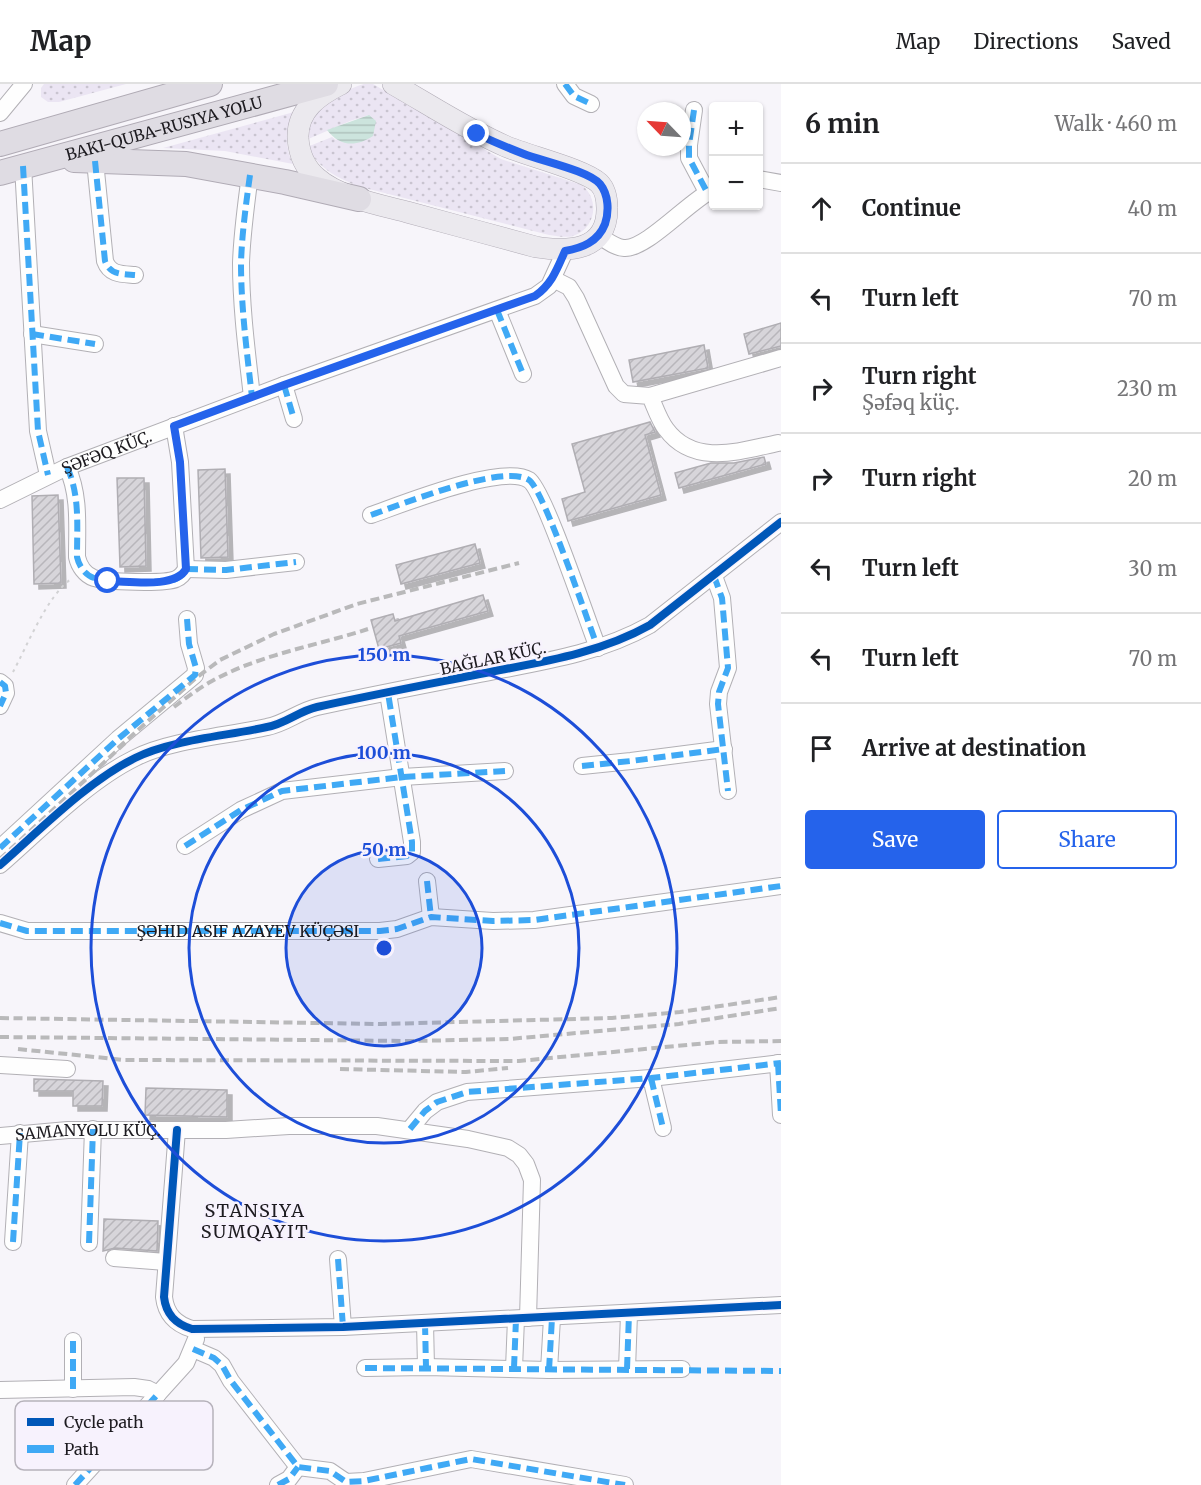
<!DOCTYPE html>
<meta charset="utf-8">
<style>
:root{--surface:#fff;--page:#f2f2f2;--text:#202124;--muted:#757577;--line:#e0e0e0;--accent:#2563eb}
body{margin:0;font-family:Merriweather,serif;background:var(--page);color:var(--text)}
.controls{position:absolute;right:18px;top:18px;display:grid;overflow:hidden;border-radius:6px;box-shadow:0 2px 4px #0004}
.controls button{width:54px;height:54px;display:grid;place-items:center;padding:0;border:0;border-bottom:2px solid var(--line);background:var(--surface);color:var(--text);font:30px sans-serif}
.compass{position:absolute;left:637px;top:18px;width:54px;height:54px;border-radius:50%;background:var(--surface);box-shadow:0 2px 4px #0004;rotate:295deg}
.stop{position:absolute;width:18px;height:18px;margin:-14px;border:4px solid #2563eb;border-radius:50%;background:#fff}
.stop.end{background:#2563eb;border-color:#fff;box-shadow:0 2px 6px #0008}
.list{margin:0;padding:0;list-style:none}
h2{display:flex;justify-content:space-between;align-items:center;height:78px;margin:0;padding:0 24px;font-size:26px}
h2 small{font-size:20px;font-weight:400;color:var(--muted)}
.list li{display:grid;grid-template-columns:39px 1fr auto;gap:18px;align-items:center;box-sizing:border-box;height:90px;padding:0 24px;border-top:2px solid var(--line)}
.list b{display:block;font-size:22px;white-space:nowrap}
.list p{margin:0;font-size:20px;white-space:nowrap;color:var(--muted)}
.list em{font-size:20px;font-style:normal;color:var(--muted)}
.actions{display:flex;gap:12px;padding:18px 24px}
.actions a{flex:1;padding:14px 0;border:2px solid var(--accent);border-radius:6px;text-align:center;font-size:21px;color:var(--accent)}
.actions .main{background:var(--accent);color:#fff}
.icon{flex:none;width:33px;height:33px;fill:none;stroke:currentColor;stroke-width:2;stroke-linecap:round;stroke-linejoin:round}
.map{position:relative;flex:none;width:781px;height:1401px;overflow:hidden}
header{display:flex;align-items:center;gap:36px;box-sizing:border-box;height:84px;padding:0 30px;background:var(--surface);border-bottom:2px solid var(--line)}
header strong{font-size:28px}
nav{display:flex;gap:33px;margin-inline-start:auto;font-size:21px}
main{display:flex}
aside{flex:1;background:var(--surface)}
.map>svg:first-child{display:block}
.grass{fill:url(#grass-dots)}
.water{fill:url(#water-rules)}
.building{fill:url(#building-hatch);stroke:#b0aeb3;stroke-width:1.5;filter:url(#shadow)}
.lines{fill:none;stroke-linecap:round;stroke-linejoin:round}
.minor-casing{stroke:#b2b0b5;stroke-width:18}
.major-casing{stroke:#b0abb5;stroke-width:22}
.highway-casing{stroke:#b0abb5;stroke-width:26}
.path{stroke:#d2d2d4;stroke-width:2;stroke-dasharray:3 4.5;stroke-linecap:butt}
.minor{stroke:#fefefe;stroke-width:16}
.major{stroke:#ebe9ee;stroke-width:21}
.highway{stroke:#dfdce3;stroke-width:24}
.rail{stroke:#b9b9ba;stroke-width:4;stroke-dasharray:9 4.5;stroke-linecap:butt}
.quiet{stroke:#3fa9f5;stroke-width:6;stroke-dasharray:12 6;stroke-linecap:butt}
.cycleway-casing{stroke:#f7f2fd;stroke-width:11}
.cycleway{stroke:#0057b8;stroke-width:8}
.route{stroke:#2563eb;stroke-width:8}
.ring{fill:none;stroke:#1d4ed8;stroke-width:3}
.labels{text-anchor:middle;stroke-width:5;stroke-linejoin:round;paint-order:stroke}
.street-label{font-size:16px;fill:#1d1b20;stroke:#f7f2fd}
.neighbourhood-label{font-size:18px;letter-spacing:1.5px;fill:#1d1b20;stroke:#f7f2fd}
.key{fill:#f7f2fd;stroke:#b6b2bb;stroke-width:1.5}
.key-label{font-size:16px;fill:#1d1b20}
.centre{fill:#1d4ed8;stroke:#f7f2fd;stroke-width:3}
.ring-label{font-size:18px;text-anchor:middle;font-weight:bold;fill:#1d4ed8;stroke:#f7f2fd;stroke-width:5;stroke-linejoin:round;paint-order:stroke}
</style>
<header>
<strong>Map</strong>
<nav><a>Map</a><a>Directions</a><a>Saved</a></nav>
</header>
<main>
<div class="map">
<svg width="781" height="1401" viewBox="0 0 781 1401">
<defs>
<pattern id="grass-dots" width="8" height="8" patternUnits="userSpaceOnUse" patternTransform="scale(1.5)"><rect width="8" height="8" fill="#ebe5f3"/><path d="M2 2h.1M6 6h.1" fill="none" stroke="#c9c4d0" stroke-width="1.8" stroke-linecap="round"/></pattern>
<pattern id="water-rules" width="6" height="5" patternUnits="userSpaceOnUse" patternTransform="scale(1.5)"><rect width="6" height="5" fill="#cce4dd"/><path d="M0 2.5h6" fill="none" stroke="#afc3bd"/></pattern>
<pattern id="building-hatch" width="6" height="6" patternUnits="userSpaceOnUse" patternTransform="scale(1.5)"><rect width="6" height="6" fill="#d7d5da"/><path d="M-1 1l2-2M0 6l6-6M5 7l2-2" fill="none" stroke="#b8b6bb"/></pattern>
<filter id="shadow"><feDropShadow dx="5" dy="5" stdDeviation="0" flood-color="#0004"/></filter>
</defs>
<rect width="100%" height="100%" fill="#f7f5fa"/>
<!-- grass -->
<g class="grass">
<path d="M44,0H126L59,18H48L41,13V4Z"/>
<path d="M364,0H373L501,75L582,101C600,116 596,144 573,152C566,154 557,152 549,151L357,102C333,91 321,86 307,63L332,53L336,56L369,31L350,37L306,56C307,26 338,8 364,0Z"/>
<path d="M294,28C286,45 284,62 293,80L225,67L163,64Z"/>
</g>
<!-- water -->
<path class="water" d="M369,31L376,37L373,52C356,63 340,63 327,46Z"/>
<!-- building -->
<g class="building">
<path d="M781,239V262L749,270L744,250Z"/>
<path d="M704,261L708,284L633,298L629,276Z"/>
<path d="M650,338L655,348L645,351L661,411L568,437L562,415L585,408L572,360Z"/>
<path d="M764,373L766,380L679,404L675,389L711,379H734Z"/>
<path d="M225,385L228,473L201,474L198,386Z"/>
<path d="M117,394H144L146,482L120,483Z"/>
<path d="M58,411L61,499L34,500L32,412Z"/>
<path d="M475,460L480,479L401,500L396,481Z"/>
<path d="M483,511L488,527L399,552L401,559L379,565L371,536L393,530L395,537Z"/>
<path d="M34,995L103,997L102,1022H73V1007H34Z"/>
<path d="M146,1004L227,1006V1033L145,1031Z"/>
<path d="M104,1135L158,1137L157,1167L115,1164L103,1167Z"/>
</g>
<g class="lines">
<defs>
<g id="minor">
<path d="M565,0L574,12L591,20"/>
<path d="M694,26L689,61V74L707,108"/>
<path d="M0,29L24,0"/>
<path d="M95,77L105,177C110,191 122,190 135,191"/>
<path d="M23,82L38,347L48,391"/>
<path d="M250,91C246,120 242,149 241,179C241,223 247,269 252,313"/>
<path d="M758,95L781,99"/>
<path d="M599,152C606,156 616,164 624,164C646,166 690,116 714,105"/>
<path d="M553,195L569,203L576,214L616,302L624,310L650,312C655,323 659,336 666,345C694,383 740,367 778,359"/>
<path d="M497,226L523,290"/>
<path d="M32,250L95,260"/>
<path d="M284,301L294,335"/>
<path d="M650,312L781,274"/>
<path d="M67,383C80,411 77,442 77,473C79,482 85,491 94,494C106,498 165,500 176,495C181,493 183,490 186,485L180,378L174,342"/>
<path id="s1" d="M0,416L67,383L284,301L535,212L549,202L565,167"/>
<path d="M371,431C400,421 503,379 529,396C544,406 588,539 598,564"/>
<path d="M186,485L226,486L296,478"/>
<path d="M714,492L722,514L728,584L719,608L718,620L728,707"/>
<path d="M0,598L5,602L6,609L0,622"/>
<path d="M582,682L631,677L724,665"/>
<path d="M185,762L241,726L282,707L402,693L505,687"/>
<path d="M0,764L118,655L195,591L196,584L189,560L187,535"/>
<path d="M378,775L407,772L412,768V758L388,609"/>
<path d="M0,781C39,747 88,697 135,674C170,656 227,652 267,643C285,640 299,627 317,623C376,610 435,599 495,587C548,577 602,568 650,541L781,438"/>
<path d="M427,797L431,833"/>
<path d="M0,839L27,847H380L397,845L431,833L493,837L534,836L781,802"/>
<path d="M778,979L781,1031"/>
<path d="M0,981L67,985"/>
<path d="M651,994L663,1044"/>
<path d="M410,1045L425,1027L437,1018L467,1008L651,994L781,979"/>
<path d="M177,1046L164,1213C166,1231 176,1240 192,1245L343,1243L781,1221"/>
<path id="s2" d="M0,1052L68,1046H226L289,1042H377L468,1055L508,1064L519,1071L526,1080L532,1096L528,1234"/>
<path d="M13,1158L20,1049"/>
<path d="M89,1159L93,1045"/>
<path d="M114,1174L166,1178"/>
<path d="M338,1175L343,1243"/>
<path d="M425,1239L426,1283"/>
<path d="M73,1257V1305"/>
<path d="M193,1265L214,1274L222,1281L231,1297L298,1383L330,1387L346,1398L364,1397L471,1375L625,1401"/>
<path d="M365,1284L426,1283L549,1286L682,1285"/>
<path d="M514,1284L516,1235"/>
<path d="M627,1285L629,1230"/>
<path d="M549,1286L552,1234"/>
<path d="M0,1306L134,1303L148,1305L158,1310L186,1279L196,1255"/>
<path d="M75,1401L158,1310"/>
<path d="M278,1401L289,1395L298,1383"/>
</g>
<path id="major" d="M341,0C319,11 297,26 298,54C299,69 305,84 317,94C338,113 380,121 407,128C450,140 493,151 536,163C567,168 608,168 607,124C607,116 605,105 599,99C584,85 528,72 505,62C466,45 430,21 393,0"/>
<g id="highway">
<path d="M0,60L210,0"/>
<path d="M74,76L186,80L285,98L359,115"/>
<path id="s3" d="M0,89L326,0"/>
</g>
</defs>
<!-- minor casing -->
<use href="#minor" class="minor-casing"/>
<!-- major casing -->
<use href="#major" class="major-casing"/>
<!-- highway casing -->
<use href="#highway" class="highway-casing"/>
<!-- path -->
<path class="path" d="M13,588C27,562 47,512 71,495"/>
<!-- minor -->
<use href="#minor" class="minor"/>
<!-- major -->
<use href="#major" class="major"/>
<!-- highway -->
<use href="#highway" class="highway"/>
<!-- rail -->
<g class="rail">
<path d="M174,623C186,614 199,604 212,597C261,570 316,562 368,545"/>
<path d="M118,664L196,594L220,576L274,550L357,520L519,479"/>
<path d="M0,775L125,659"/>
<path d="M0,934L381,940L612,934L680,928L781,913"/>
<path d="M0,953L412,957L509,955L679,940L781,924"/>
<path d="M18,965L124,976L519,977L718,958L781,957"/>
<path d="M340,985L466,988L508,984"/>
</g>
<!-- quiet -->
<g class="quiet">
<path d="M565,0L574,12L591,20"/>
<path d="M694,26L689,61V74L707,108"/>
<path d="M95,77L105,177C110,191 122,190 135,191"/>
<path d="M23,82L38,347L48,391"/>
<path d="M250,91C246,120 242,149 241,179C241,223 247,269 252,313"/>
<path d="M497,226L523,290"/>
<path d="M32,250L95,260"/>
<path d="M284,301L294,335"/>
<path d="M67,383C80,411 77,442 77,473C79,482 85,491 94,494C106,498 165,500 176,495C181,493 183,490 186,485L180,378L174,342"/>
<path d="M371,431C400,421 503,379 529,396C544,406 588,539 598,564"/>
<path d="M186,485L226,486L296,478"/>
<path d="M714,492L722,514L728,584L719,608L718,620L728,707"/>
<path d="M0,598L5,602L6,609L0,622"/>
<path d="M582,682L631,677L724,665"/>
<path d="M185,762L241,726L282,707L402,693L505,687"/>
<path d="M0,764L118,655L195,591L196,584L189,560L187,535"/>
<path d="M378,775L407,772L412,768V758L388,609"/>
<path d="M427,797L431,833"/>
<path id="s4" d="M0,839L27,847H380L397,845L431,833L493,837L534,836L781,802"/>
<path d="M778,979L781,1031"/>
<path d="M651,994L663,1044"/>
<path d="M410,1045L425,1027L437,1018L467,1008L651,994L781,979"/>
<path d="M13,1158L20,1049"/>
<path d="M89,1159L93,1045"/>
<path d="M338,1175L343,1243"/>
<path d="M425,1239L426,1283"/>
<path d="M73,1257V1305"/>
<path d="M193,1265L214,1274L222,1281L231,1297L298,1383L330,1387L346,1398L364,1397L471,1375L625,1401"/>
<path d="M365,1284L781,1287"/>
<path d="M514,1284L516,1235"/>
<path d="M627,1285L629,1230"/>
<path d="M549,1286L552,1234"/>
<path d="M75,1401L158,1310"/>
<path d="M278,1401L289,1395L298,1383"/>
</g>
<defs>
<g id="cycleway">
<path d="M0,781C39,747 88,697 135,674C170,656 227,652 267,643C285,640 299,627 317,623C376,610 435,599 495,587C548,577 602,568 650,541L781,438"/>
<path d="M177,1046L164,1213C166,1231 176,1240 192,1245L343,1243L781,1221"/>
</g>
</defs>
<!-- cycleway casing -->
<use href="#cycleway" class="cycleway-casing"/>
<!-- cycleway -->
<use href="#cycleway" class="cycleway"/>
</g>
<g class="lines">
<!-- route -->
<path class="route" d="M108,497C129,497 175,505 186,485L180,378L174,342L284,301L535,212C552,200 557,185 565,167C582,164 598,158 605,140C609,128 609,111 600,100C589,87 542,77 524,70C508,64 492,57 477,50"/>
</g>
<!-- distance rings -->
<circle cx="384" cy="864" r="98" fill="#1d4ed8" fill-opacity=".12"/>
<g class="ring">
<circle cx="384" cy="864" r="98"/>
<circle cx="384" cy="864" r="195"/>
<circle cx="384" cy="864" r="293"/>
</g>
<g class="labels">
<!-- street labels -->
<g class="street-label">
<text dy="6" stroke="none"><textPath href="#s3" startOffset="170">BAKI-QUBA-RUSIYA YOLU</textPath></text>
<text dy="6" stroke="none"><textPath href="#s1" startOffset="117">ŞƏFƏQ KÜÇ.</textPath></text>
<text transform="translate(493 574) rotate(-12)" y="6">BAĞLAR KÜÇ.</text>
<text dy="6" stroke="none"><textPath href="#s4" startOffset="249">ŞƏHID ASIF AZAYEV KÜÇƏSI</textPath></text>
<text dy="6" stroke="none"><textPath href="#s2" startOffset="88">SAMANYOLU KÜÇ.</textPath></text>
</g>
<!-- neighbourhood labels -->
<g class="neighbourhood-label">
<text x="255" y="1133">STANSIYA<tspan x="255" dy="21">SUMQAYIT</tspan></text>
</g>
</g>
<!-- legend -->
<rect x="15" y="1317" width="198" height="69" rx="9" class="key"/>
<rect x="27" y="1334" width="27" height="8" fill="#0057b8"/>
<rect x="27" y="1361" width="27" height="8" fill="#3fa9f5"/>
<g class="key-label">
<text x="64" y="1344">Cycle path</text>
<text x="64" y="1371">Path</text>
</g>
<circle cx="384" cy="864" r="9" class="centre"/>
<g class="ring-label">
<text x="384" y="577">150 m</text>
<text x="384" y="675">100 m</text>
<text x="384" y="772">50 m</text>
</g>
</svg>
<div class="controls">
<button>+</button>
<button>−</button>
</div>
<svg class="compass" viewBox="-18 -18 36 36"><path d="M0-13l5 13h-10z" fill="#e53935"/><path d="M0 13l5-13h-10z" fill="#757577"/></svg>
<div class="stop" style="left:108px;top:497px"></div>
<div class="stop end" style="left:477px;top:50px"></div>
</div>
<aside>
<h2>6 min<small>Walk · 460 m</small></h2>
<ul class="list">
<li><svg class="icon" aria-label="ahead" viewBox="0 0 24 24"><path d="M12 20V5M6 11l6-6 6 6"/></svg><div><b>Continue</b></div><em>40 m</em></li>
<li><svg class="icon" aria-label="left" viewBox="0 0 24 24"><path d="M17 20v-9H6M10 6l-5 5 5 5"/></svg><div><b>Turn left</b></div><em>70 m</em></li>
<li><svg class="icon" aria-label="right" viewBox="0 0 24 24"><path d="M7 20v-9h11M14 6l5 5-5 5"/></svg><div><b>Turn right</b><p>Şəfəq küç.</p></div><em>230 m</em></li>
<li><svg class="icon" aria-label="right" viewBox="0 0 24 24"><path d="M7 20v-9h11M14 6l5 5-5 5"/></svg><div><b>Turn right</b></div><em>20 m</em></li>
<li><svg class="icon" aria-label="left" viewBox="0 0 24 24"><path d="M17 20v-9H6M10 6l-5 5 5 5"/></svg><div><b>Turn left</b></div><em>30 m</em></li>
<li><svg class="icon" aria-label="left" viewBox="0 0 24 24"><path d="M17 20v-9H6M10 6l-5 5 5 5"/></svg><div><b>Turn left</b></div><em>70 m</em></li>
<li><svg class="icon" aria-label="arrive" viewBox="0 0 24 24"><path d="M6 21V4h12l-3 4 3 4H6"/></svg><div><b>Arrive at destination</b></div></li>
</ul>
<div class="actions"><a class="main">Save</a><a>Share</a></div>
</aside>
</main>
